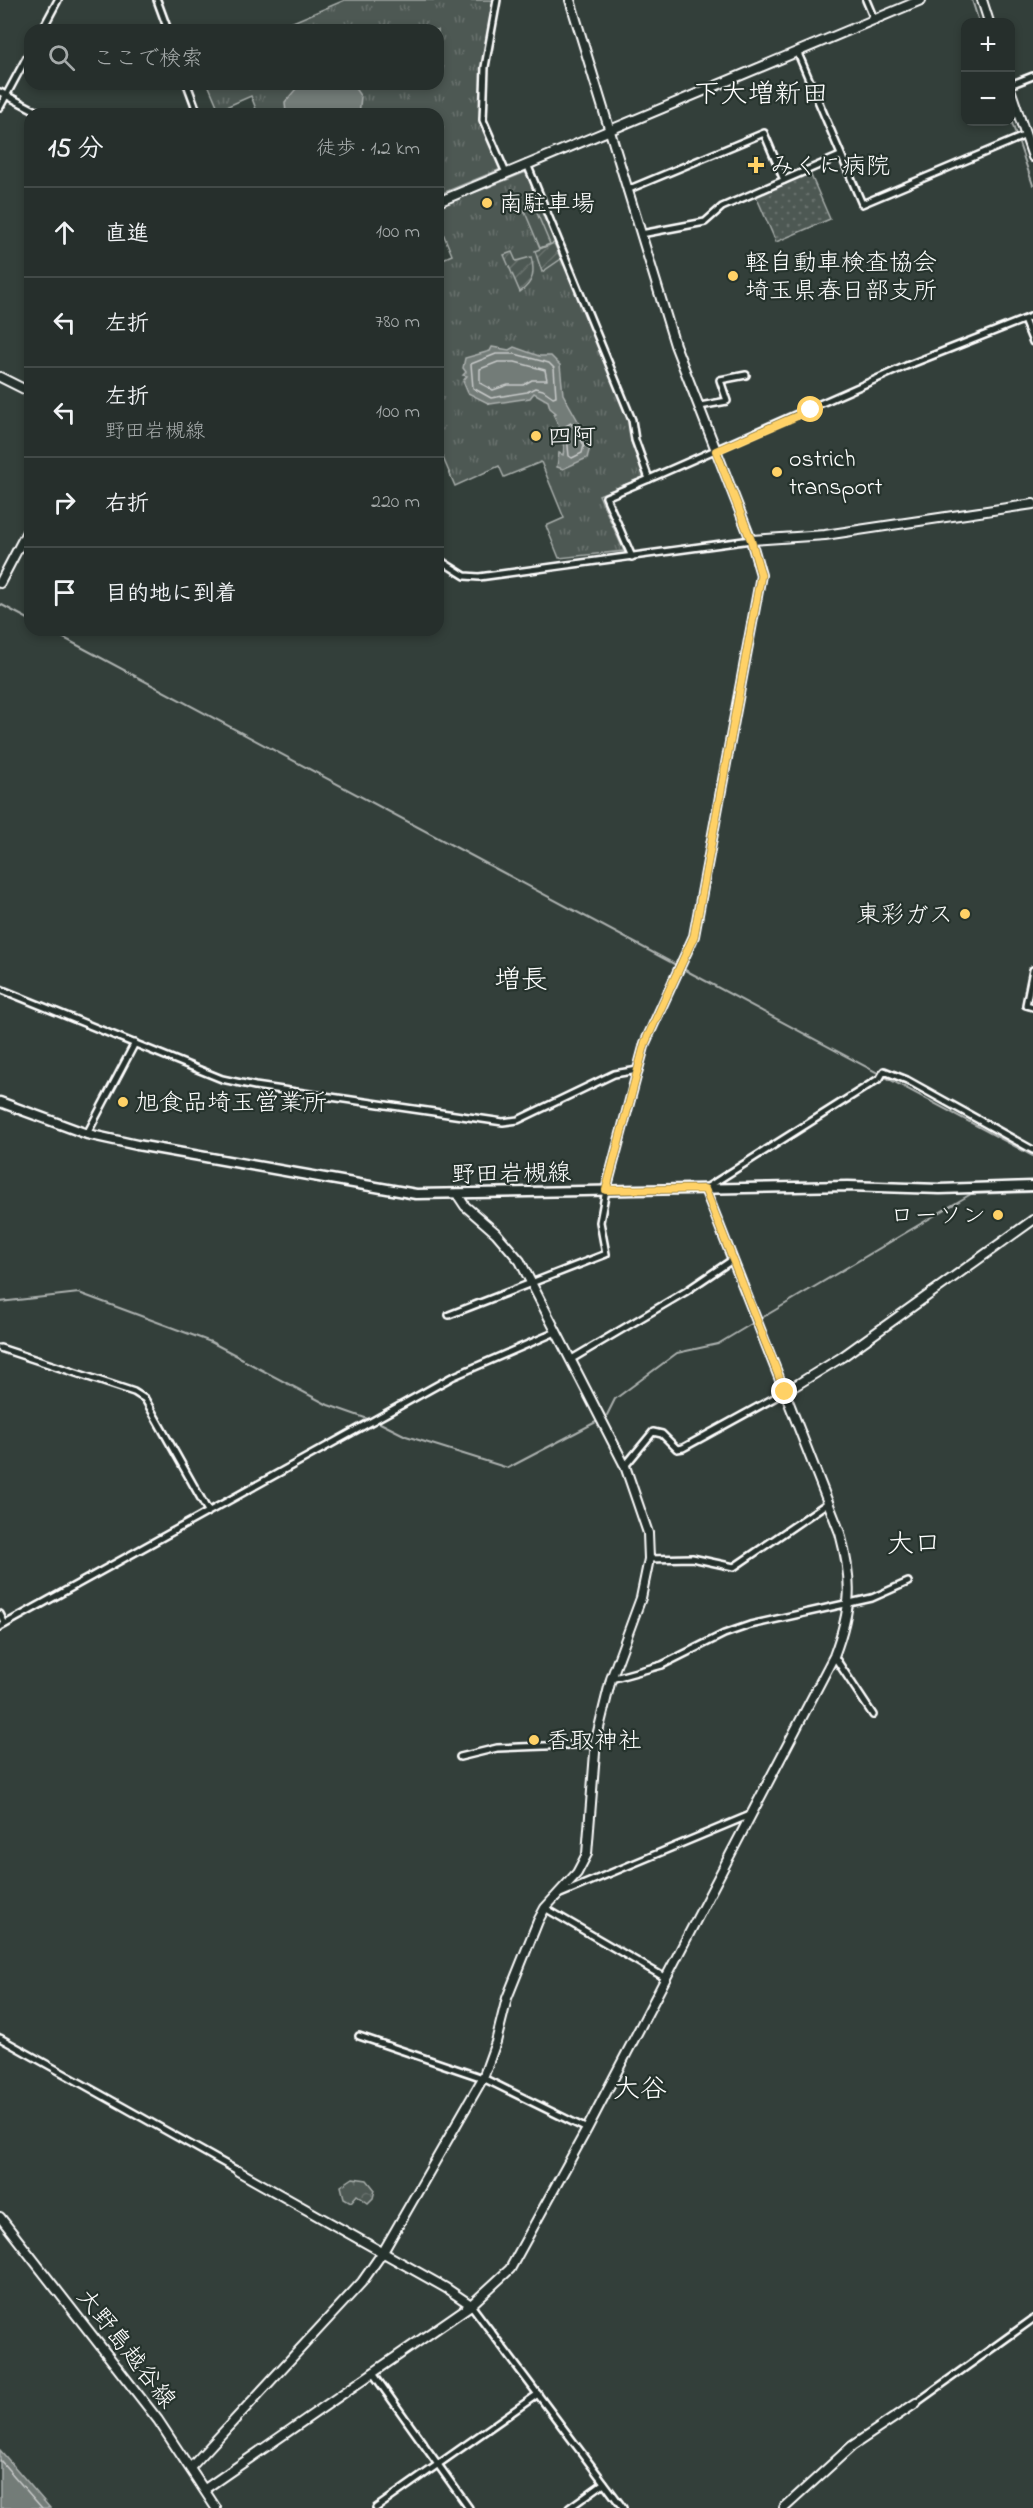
<!DOCTYPE html>
<html lang="ja">
<meta charset="utf-8">
<style>
:root{--surface:#262f2c;--page:#323b38;--text:#f1f3f6;--muted:#a4a9a9;--line:#424a48}
body{margin:0;font-family:"Indie Flower","Klee One",sans-serif;background:var(--page);color:var(--text)}
.controls{position:absolute;right:18px;top:18px;display:grid;overflow:hidden;border-radius:12px;box-shadow:0 3px 9px #0003}
.controls button{width:54px;height:54px;display:grid;place-items:center;padding:0;border:0;border-bottom:2px solid var(--line);background:var(--surface);color:var(--text);font:30px sans-serif}
.stop{position:absolute;width:18px;height:18px;margin:-14px;border:4px solid #ffd166;border-radius:50%;background:#fff}
.stop.end{background:#ffd166;border-color:#fff;box-shadow:0 2px 6px #0008}
.list{margin:0;padding:0;list-style:none}
h2{display:flex;justify-content:space-between;align-items:center;height:78px;margin:0;padding:0 24px;font-size:26px}
h2 small{font-size:20px;font-weight:400;color:var(--muted)}
.list li{display:grid;grid-template-columns:39px 1fr auto;gap:18px;align-items:center;box-sizing:border-box;height:90px;padding:0 24px;border-top:2px solid var(--line)}
.list b{display:block;font-size:22px;white-space:nowrap}
.list p{margin:0;font-size:20px;white-space:nowrap;color:var(--muted)}
.list em{font-size:20px;font-style:normal;color:var(--muted)}
.icon{flex:none;width:33px;height:33px;fill:none;stroke:currentColor;stroke-width:2;stroke-linecap:round;stroke-linejoin:round}
.map{position:relative;flex:none;width:1033px;height:2508px;overflow:hidden}
.search{position:absolute;background:var(--surface);box-shadow:0 3px 9px #0003;left:24px;top:24px;width:420px;height:66px;display:flex;align-items:center;gap:15px;box-sizing:border-box;padding:0 21px;border-radius:18px;color:var(--muted);font-size:22px}
.panel{position:absolute;background:var(--surface);box-shadow:0 3px 9px #0003;left:24px;top:108px;width:420px;height:528px;border-radius:18px}
.map>svg:first-child{display:block}
.grass{fill:url(#grass-dots);stroke:#a6aca9;stroke-width:1.5}
.forest{fill:url(#forest-crowns);stroke:#a6aca9;stroke-width:1.5}
.park{fill:url(#park-tufts);stroke:#a6aca9;stroke-width:1.5}
.garden{fill:url(#garden-furrows);stroke:#a6aca9;stroke-width:1.5}
.pitch{fill:#4d5853;stroke:#a6aca9;stroke-width:1.5}
.water{fill:#737b78;stroke:#abb0ae;stroke-width:1.5}
.lines{fill:none;stroke-linecap:round;stroke-linejoin:round}
.shore{stroke:#c7cac9;stroke-width:1.5}
.stream{stroke:#abb0ae;stroke-width:2}
.street-casing{stroke:#fff;stroke-width:10}
.secondary-casing{stroke:#fff;stroke-width:12}
.primary-casing{stroke:#fff;stroke-width:13}
.street{stroke:#26332d;stroke-width:5}
.secondary{stroke:#26332d;stroke-width:8}
.primary{stroke:#26332d;stroke-width:8}
.route{stroke:#ffd166;stroke-width:8}
.poi-dot{fill:#ffd166;stroke:#26332d;stroke-width:2}
.labels{text-anchor:middle;stroke-width:4.5;stroke-linejoin:round;paint-order:stroke}
.poi-label{font-size:24px;fill:#fff;stroke:#26332d;text-anchor:start}
.street-label{font-size:24px;fill:#fff;stroke:#26332d}
.quarter-label{font-size:27px;fill:#fff;stroke:#26332d}
</style>
<div class="map">
<svg width="1033" height="2508" viewBox="0 0 1033 2508">
<defs>
<pattern id="grass-dots" width="8" height="8" patternUnits="userSpaceOnUse" patternTransform="scale(1.5)"><rect width="8" height="8" fill="#4d5853"/><path d="M2 2h.1M6 6h.1" fill="none" stroke="#68716d" stroke-width="1.8" stroke-linecap="round"/></pattern>
<pattern id="forest-crowns" width="20" height="18" patternUnits="userSpaceOnUse" patternTransform="scale(1.5)"><rect width="20" height="18" fill="#4d5853"/><path d="M2 6a3 3 0 1 1 6 0M12 15a3 3 0 1 1 6 0" fill="none" stroke="#68716d"/></pattern>
<pattern id="park-tufts" width="24" height="20" patternUnits="userSpaceOnUse" patternTransform="scale(1.5)"><rect width="24" height="20" fill="#4d5853"/><path d="M3 7l-1-3M5 7V3M7 7l1-3M15 17l-1-3M17 17v-4M19 17l1-3" fill="none" stroke="#68716d"/></pattern>
<pattern id="garden-furrows" width="10" height="10" patternUnits="userSpaceOnUse" patternTransform="scale(1.5)"><rect width="10" height="10" fill="#4d5853"/><path d="M-1 1l2-2M0 10L10 0M9 11l2-2" fill="none" stroke="#68716d"/></pattern>
</defs>
<rect width="100%" height="100%" fill="#333f3a"/>
<filter id="ink" filterUnits="userSpaceOnUse"><feTurbulence type="fractalNoise" baseFrequency=".0167" numOctaves="2"/><feDisplacementMap in="SourceGraphic" scale="12" xChannelSelector="R" yChannelSelector="G"/><feConvolveMatrix kernelMatrix="1 2 1 2 8 2 1 2 1" color-interpolation-filters="sRGB"/></filter>
<g filter="url(#ink)">
<!-- grass -->
<path class="grass" d="M810,173L830,219L776,242L756,196Z"/>
<!-- forest -->
<path class="forest" d="M353,2178L367,2180L375,2190L373,2198L368,2203L357,2195L351,2202L344,2198L341,2186Z"/>
<!-- park -->
<g class="park">
<path d="M345,0H495L484,68L481,120L501,169L438,195V114H258L251,96L219,110L208,84H246L249,89L261,84H438V30H274Z"/>
<path d="M526,172L629,419L631,441L645,477L599,495L624,551L559,558L546,526L564,518L541,462L504,477L499,466L455,486L438,446V261L452,255L438,221V207Z"/>
</g>
<!-- garden -->
<g class="garden">
<path d="M554,243L561,259L542,272L535,251Z"/>
<path d="M512,252L516,261L531,257C535,272 534,282 520,292L504,255Z"/>
</g>
<!-- pitch -->
<path class="pitch" d="M534,206L550,244L540,248L524,210Z"/>
<!-- water -->
<g class="water">
<path d="M300,84H352L361,97L359,114H286L285,102Z"/>
<path d="M492,347L509,350L514,347L539,356H551L560,365L563,394L591,444L587,458L563,469L557,467L559,453L563,455C566,440 560,427 553,414L556,413L550,408L548,401L534,393L530,398L490,404L468,393L463,381L467,376L463,375L466,372L463,368L465,358L490,351Z"/>
<path d="M0,2450L50,2508H0Z"/>
</g>
<g class="lines">
<!-- shore -->
<g class="shore">
<path d="M496,354H515L549,363L554,368L556,396L553,397L543,390L535,388L527,392L491,398L473,388L471,364Z"/>
<path d="M498,362H515L545,370L547,380H532L523,385H508L493,390L480,383V369Z"/>
<path d="M571,423L584,445L582,453L572,458L569,456L566,426Z"/>
<path d="M0,2460L42,2508"/>
</g>
<!-- stream -->
<g class="stream">
<path d="M160,0L171,30"/>
<path d="M972,0L979,22"/>
<path d="M191,84L201,114"/>
<path d="M1010,117L1033,185"/>
<path d="M0,604L30,620"/>
<path d="M49,630L678,966"/>
<path d="M685,970L1033,1156"/>
<path d="M0,1302L79,1293L211,1342L243,1359"/>
<path d="M760,1319L971,1194L1033,1192"/>
<path d="M245,1361L328,1405L368,1419"/>
<path d="M607,1415L615,1399L677,1353L718,1344L753,1323"/>
<path d="M380,1423L406,1436L508,1468L596,1422"/>
</g>
<defs>
<g id="street">
<path d="M157,0L168,30"/>
<path d="M497,0L485,67L483,120L506,173"/>
<path d="M866,0L874,19"/>
<path d="M42,30L58,0"/>
<path d="M797,51L862,204L1026,135"/>
<path d="M187,84L198,114"/>
<path d="M1010,85L1033,76"/>
<path d="M0,92L42,114"/>
<path d="M0,107L30,51"/>
<path d="M527,164L632,420L635,440L649,479L606,497L632,557"/>
<path d="M627,190L764,133L784,180"/>
<path d="M641,234L705,222L722,207L840,156"/>
<path d="M1024,320L1033,342"/>
<path d="M700,406L727,401L720,380L746,375"/>
<path d="M649,479L906,366L1033,316"/>
<path d="M438,559L465,576L479,577L751,540"/>
<path d="M1033,970L1026,1005L1033,1007"/>
<path d="M0,989L222,1079L255,1086L503,1122L518,1120L614,1074L638,1070"/>
<path d="M87,1134L135,1043"/>
<path d="M706,1188L880,1078L884,1071L907,1080L1033,1150"/>
<path d="M449,1315L606,1254L600,1222L606,1190"/>
<path d="M0,1348L134,1392L145,1399L208,1511"/>
<path d="M570,1360L685,1292L732,1260"/>
<path d="M625,1466L653,1432L662,1434L677,1449L683,1448L785,1392"/>
<path d="M649,1559L692,1558L734,1567L829,1502"/>
<path d="M0,1614L5,1624"/>
<path d="M0,1627L452,1377L556,1332"/>
<path d="M834,1656L873,1715"/>
<path d="M611,1679L662,1665L724,1634L750,1625L872,1598L908,1582"/>
<path d="M460,1757L497,1748L595,1744"/>
<path d="M558,1895L750,1815"/>
<path d="M545,1908L664,1977"/>
<path d="M359,2036L483,2078L587,2129"/>
<path d="M0,2038L238,2171"/>
<path d="M471,2305L623,2508"/>
<path d="M372,2372L469,2508"/>
<path d="M916,2403L1033,2319"/>
<path d="M376,2508L538,2394"/>
<path d="M569,2508L604,2483"/>
</g>
<g id="secondary">
<path d="M570,0L675,345L751,540L761,575L694,936L645,1043L606,1190"/>
<path d="M982,0L989,22"/>
<path d="M1010,89L1033,157"/>
<path d="M438,202L921,0"/>
<path d="M0,377L30,392"/>
<path d="M751,540L825,535L1033,504"/>
<path d="M0,583L30,526"/>
<path d="M785,1392L842,1357L1033,1220"/>
<path d="M238,2171L446,2288L471,2305"/>
<path d="M0,2217L158,2420L216,2508"/>
<path d="M191,2467L362,2282L383,2252L483,2078L496,2042L507,1998L538,1921L545,1908L577,1873L587,1854L596,1740L611,1679L641,1598L649,1559L648,1533L625,1466L520,1261L496,1233L465,1206L457,1194"/>
<path d="M205,2489L471,2305L510,2269L587,2129L834,1656C852,1608 853,1582 840,1533L705,1189"/>
<path d="M784,2508L852,2446L916,2403"/>
</g>
<path id="primary" d="M0,1102L87,1134L137,1145L416,1194L848,1186L940,1189L1033,1186"/>
</defs>
<!-- street casing -->
<use href="#street" class="street-casing"/>
<!-- secondary casing -->
<use href="#secondary" class="secondary-casing"/>
<!-- primary casing -->
<use href="#primary" class="primary-casing"/>
<!-- street -->
<use href="#street" class="street"/>
<!-- secondary -->
<use href="#secondary" class="secondary"/>
<!-- primary -->
<use href="#primary" class="primary"/>
</g>
</g>
<g class="lines" filter="url(#ink)">
<!-- route -->
<path class="route" d="M785,1392L705,1189L606,1190L645,1043L694,936L761,575L751,540L716,451L811,410"/>
</g>
<!-- markers -->
<g class="poi-dot">
<path d="M753 156h6v6h6v6h-6v6h-6v-6h-6v-6h6z"/>
<circle cx="487" cy="203" r="6"/>
<circle cx="733" cy="276" r="6"/>
<circle cx="536" cy="436" r="6"/>
<circle cx="777" cy="472" r="6"/>
<circle cx="965" cy="914" r="6"/>
<circle cx="123" cy="1102" r="6"/>
<circle cx="998" cy="1215" r="6"/>
<circle cx="534" cy="1740" r="6"/>
</g>
<g class="labels">
<!-- poi labels -->
<g class="poi-label">
<text x="770" y="173">みくに病院</text>
<text x="499" y="211">南駐車場</text>
<text x="745" y="270">軽自動車検査協会<tspan x="745" dy="28">埼玉県春日部支所</tspan></text>
<text x="548" y="444">四阿</text>
<text x="789" y="466">ostrich<tspan x="789" dy="28">transport</tspan></text>
<text x="953" y="922" text-anchor="end">東彩ガス</text>
<text x="135" y="1110">旭食品埼玉営業所</text>
<text x="986" y="1223" text-anchor="end">ローソン</text>
<text x="546" y="1748">香取神社</text>
</g>
<!-- street labels -->
<g class="street-label">
<text transform="translate(511 1173) rotate(-1)" y="8">野田岩槻線</text>
<text transform="translate(127 2348) rotate(52)" y="8">大野島越谷線</text>
</g>
<!-- quarter labels -->
<g class="quarter-label">
<text x="761" y="102">下大増新田</text>
<text x="521" y="988">増長</text>
<text x="914" y="1552">大口</text>
<text x="640" y="2097">大谷</text>
</g>
</g>
</svg>
<div class="controls">
<button>+</button>
<button>−</button>
</div>
<div class="stop" style="left:811px;top:410px"></div>
<div class="stop end" style="left:785px;top:1392px"></div>
<div class="search"><svg class="icon" aria-label="search" viewBox="0 0 24 24"><circle cx="10" cy="10" r="6"/><path d="M15 15l6 6"/></svg>ここで検索</div>
<section class="panel">
<h2>15 分<small>徒歩 · 1.2 km</small></h2>
<ul class="list">
<li><svg class="icon" aria-label="ahead" viewBox="0 0 24 24"><path d="M12 20V5M6 11l6-6 6 6"/></svg><div><b>直進</b></div><em>100 m</em></li>
<li><svg class="icon" aria-label="left" viewBox="0 0 24 24"><path d="M17 20v-9H6M10 6l-5 5 5 5"/></svg><div><b>左折</b></div><em>780 m</em></li>
<li><svg class="icon" aria-label="left" viewBox="0 0 24 24"><path d="M17 20v-9H6M10 6l-5 5 5 5"/></svg><div><b>左折</b><p>野田岩槻線</p></div><em>100 m</em></li>
<li><svg class="icon" aria-label="right" viewBox="0 0 24 24"><path d="M7 20v-9h11M14 6l5 5-5 5"/></svg><div><b>右折</b></div><em>220 m</em></li>
<li><svg class="icon" aria-label="arrive" viewBox="0 0 24 24"><path d="M6 21V4h12l-3 4 3 4H6"/></svg><div><b>目的地に到着</b></div></li>
</ul>
</section>
</div>
